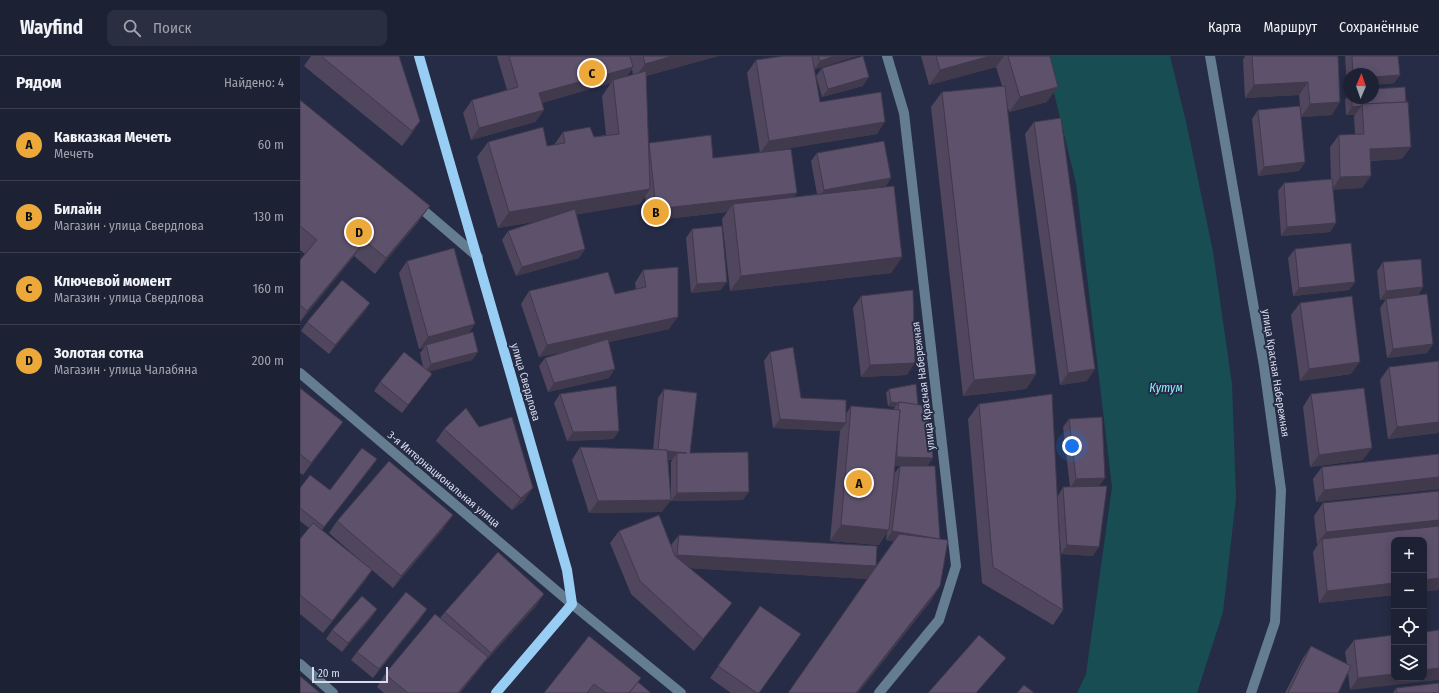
<!DOCTYPE html>
<html lang="ru">
<meta charset="utf-8">
<style>
:root{--surface:#1c2134;--page:#292e40;--text:#f1f3f6;--muted:#a0a3ac;--line:#3a3e4f;--accent:#eca93a}
body{margin:0;font-family:"Fira Sans Condensed",sans-serif;background:var(--page);color:var(--text)}
.controls{position:absolute;right:12px;bottom:12px;display:grid;overflow:hidden;border-radius:8px;box-shadow:0 2px 10px #0003}
.controls button{width:36px;height:36px;display:grid;place-items:center;padding:0;border:0;border-bottom:1px solid var(--line);background:var(--surface);color:var(--text);font:20px sans-serif}
.compass{position:absolute;left:1043px;top:12px;width:36px;height:36px;border-radius:50%;background:var(--surface);box-shadow:0 2px 10px #0003;rotate:2deg}
.scale{position:absolute;left:12px;bottom:10px;width:76px;box-sizing:border-box;padding-left:4px;border:2px solid #d8dcec;border-top:0;font-size:11px;line-height:14px;white-space:nowrap;color:#d8dcec;-webkit-text-stroke:3px #262c45;paint-order:stroke}
.you{position:absolute;left:772px;top:390px;width:14px;height:14px;margin:-10px;border:3px solid #fff;border-radius:50%;background:#1a73e8;box-shadow:0 0 0 6px #1a73e833}
.badge{display:grid;place-items:center;width:26px;height:26px;border-radius:50%;background:var(--accent);color:#111;font-size:13px;font-weight:700}
.pin{position:absolute;translate:-50% -50%;border:2px solid #fff;box-shadow:0 1px 4px #0006}
.list{margin:0;padding:0;list-style:none}
h2{display:flex;justify-content:space-between;align-items:center;height:52px;margin:0;padding:0 16px;font-size:17px}
h2 small{font-size:13px;font-weight:400;color:var(--muted)}
.list li{display:grid;grid-template-columns:26px 1fr auto;gap:12px;align-items:center;box-sizing:border-box;height:72px;padding:0 16px;border-top:1px solid var(--line)}
.list b{display:block;font-size:15px;white-space:nowrap}
.list p{margin:0;font-size:13px;white-space:nowrap;color:var(--muted)}
.list em{font-size:13px;font-style:normal;color:var(--muted)}
.icon{flex:none;width:22px;height:22px;fill:none;stroke:currentColor;stroke-width:2;stroke-linecap:round;stroke-linejoin:round}
.map{position:relative;flex:none;width:1139px;height:637px;overflow:hidden}
header{display:flex;align-items:center;gap:24px;box-sizing:border-box;height:56px;padding:0 20px;background:var(--surface);border-bottom:1px solid var(--line)}
header strong{font-size:19px}
nav{display:flex;gap:22px;margin-inline-start:auto;font-size:14px}
.search{width:280px;height:36px;background:var(--page);display:flex;align-items:center;gap:10px;box-sizing:border-box;padding:0 14px;border-radius:8px;color:var(--muted);font-size:15px}
main{display:flex}
aside{flex:1;background:var(--surface)}
.map>svg:first-child{display:block}
.water{fill:#194d54}
.lines{fill:none;stroke-linecap:round;stroke-linejoin:round}
.minor{stroke:#647d90;stroke-width:10}
.major{stroke:#98cdf4;stroke-width:10}
.wall{fill:#50465d;fill-rule:evenodd}
.shaded-wall{fill:#41394c}
.building{fill:#5d516c;stroke:#41394c}
.labels{text-anchor:middle;stroke-width:4;stroke-linejoin:round;paint-order:stroke}
.street-label{font-size:11px;fill:#d8dcec;stroke:#262c45}
.water-label{font-size:12px;font-style:italic;fill:#89edfd;stroke:#262c45}
</style>
<header>
<strong>Wayfind</strong>
<div class="search"><svg class="icon" aria-label="search" viewBox="0 0 24 24"><circle cx="10" cy="10" r="6"/><path d="M15 15l6 6"/></svg>Поиск</div>
<nav><a>Карта</a><a>Маршрут</a><a>Сохранённые</a></nav>
</header>
<main>
<aside>
<h2>Рядом<small>Найдено: 4</small></h2>
<ul class="list">
<li><span class="badge">A</span><div><b>Кавказкая Мечеть</b><p>Мечеть</p></div><em>60 m</em></li>
<li><span class="badge">B</span><div><b>Билайн</b><p>Магазин · улица Свердлова</p></div><em>130 m</em></li>
<li><span class="badge">C</span><div><b>Ключевой момент</b><p>Магазин · улица Свердлова</p></div><em>160 m</em></li>
<li><span class="badge">D</span><div><b>Золотая сотка</b><p>Магазин · улица Чалабяна</p></div><em>200 m</em></li>
</ul>
</aside>
<div class="map">
<svg width="1139" height="637" viewBox="0 0 1139 637">
<rect width="100%" height="100%" fill="#262c45"/>
<!-- water -->
<path class="water" d="M745,0H870L887,70L913,196L932,328L936,442L923,556L897,637H777L786,618L812,431L776,127Z"/>
<g class="lines">
<!-- minor -->
<g class="minor">
<path d="M910,0L964,310L981,434L975,566L951,637"/>
<path d="M116,148L178,201"/>
<path d="M0,317L272,548L381,637"/>
<path d="M0,608L33,637"/>
<path d="M579,637L639,564L656,510L604,57L587,0"/>
</g>
<!-- major -->
<path class="major" d="M119,0L267,514L272,548L196,637"/>
</g>
<!-- wall -->
<g class="wall">
<path d="M11,0H99L120,65L110,80L102,90L4,10Z"/>
<path d="M197,0H418L346,20L348,87L413,102L460,97L447,17L456,4L483,0H557L514,13L520,46L577,78L465,96L494,141L517,138L511,105L517,97L591,122L585,131L602,201L591,217L430,235L422,163L427,156L348,165L345,140L340,148L276,158L285,193L279,202L216,220L202,184L208,175L239,165L198,172L177,101L188,86L247,90L254,89L263,76L294,81L306,79L302,40L311,27L242,47L244,54L235,66L171,84L163,57L172,44L207,34ZM332,13L333,19L326,21Z"/>
<path d="M621,0H750L747,46L709,56L707,48L736,318L726,333L663,340L631,51L642,36L702,30L696,11L629,29Z"/>
<path d="M945,0H1038L1032,59L1001,61L999,39L945,42L943,4Z"/>
<path d="M1046,0H1098L1100,19L1094,27L1073,29V18H1049V30H1047L1045,1Z"/>
<path d="M522,12L563,30L522,41L516,20Z"/>
<path d="M1049,38V42H1073L1102,103L1070,105L1062,132L1033,133L1036,167L1030,176L981,180L978,135L984,127L1031,123L1030,91L1039,79L1055,78L1054,60L1055,59H1046L1045,44Z"/>
<path d="M0,44L119,165L75,218L54,200L0,266V204L5,198L0,194Z"/>
<path d="M958,54L1005,106L999,115L958,120L952,63Z"/>
<path d="M734,66L787,325L760,329L725,78Z"/>
<path d="M392,173L421,234L391,237L386,182Z"/>
<path d="M995,193L1055,226L1049,234L993,240L988,202Z"/>
<path d="M107,205L169,278L178,296L172,304L129,315L132,318L102,357L74,335L80,326L123,311L120,297L124,292L119,293L99,217Z"/>
<path d="M1083,206L1123,231L1118,239L1133,288L1127,297L1087,302L1080,252L1086,243H1088L1080,244L1077,215Z"/>
<path d="M343,214L369,273L309,286V322L248,336L239,310L245,302L269,295L239,301L221,248L229,235L315,238L336,234L335,227Z"/>
<path d="M561,240L607,319L561,321L553,252Z"/>
<path d="M70,247L64,256L29,298L1,275L7,266Z"/>
<path d="M1000,247L1051,318L1000,325L991,259Z"/>
<path d="M470,296L501,342L546,358L551,350L593,354L595,351L588,350L586,337L589,333L618,349L633,402L627,410L640,530L630,546L558,637H488L567,523L390,512L423,559L394,595L331,538L310,487L319,475L371,489L379,479L576,510L594,485L586,484L587,476L579,489L530,485L540,375L473,372L464,305ZM595,410H600L594,418Z"/>
<path d="M1089,311L1138,377L1088,383L1080,324Z"/>
<path d="M0,332L34,378L3,419L0,417Z"/>
<path d="M364,333L390,397L443,444L371,445V406L372,404H368L362,456L289,457L272,404L280,391L353,394L358,342Z"/>
<path d="M260,338L319,375L313,383L267,385L254,347Z"/>
<path d="M1011,338L1063,404L1010,411L1003,351Z"/>
<path d="M679,348L758,440L763,431H770L763,371L769,363L805,422L799,430L793,500L761,498L758,451L763,554L753,569L682,527L668,363Z"/>
<path d="M144,373L224,445L212,454L136,385Z"/>
<path d="M1139,398V433L1016,446L1013,423L1022,411Z"/>
<path d="M77,403L22,474L61,505L29,477L37,465L144,472L93,532L72,514L64,526L23,577L0,558V483L9,472L0,465V432L30,434Z"/>
<path d="M1139,435V534L1124,535V484H1094V539L1019,547L1013,496L1018,488H1017L1014,460L1023,447Z"/>
<path d="M244,538L236,550L182,609L160,637H84L77,631L85,618L140,562L145,556Z"/>
<path d="M460,550L459,637H431L410,622Z"/>
<path d="M77,553L71,562L42,596L26,583L32,574Z"/>
<path d="M121,562L73,622L51,604L57,596Z"/>
<path d="M1094,579L1050,634L1048,617L1038,637H985L1003,602L1011,590L1047,608L1045,596L1054,584Z"/>
<path d="M289,580L338,626L351,637H289L288,636V637H244Z"/>
<path d="M1096,632L1139,637H1093Z"/>
</g>
<!-- shaded-wall -->
<g class="shaded-wall">
<path d="M373,0H418L334,23L345,8Z"/>
<path d="M535,0H557L514,14L520,5Z"/>
<path d="M690,0H704L696,11L629,29L640,14Z"/>
<path d="M333,11L324,23L313,24L311,27L231,50L239,37Z"/>
<path d="M1100,19L1094,27L1073,29V21Z"/>
<path d="M569,21L563,30L522,41L528,33Z"/>
<path d="M1008,26L999,39L945,42L954,29Z"/>
<path d="M758,31L747,46L709,56L720,41Z"/>
<path d="M1040,46L1032,59L1001,61L1010,48Z"/>
<path d="M1061,50L1055,59H1046L1052,51Z"/>
<path d="M244,54L235,66L171,84L179,72Z"/>
<path d="M120,65L110,80L102,90L112,75Z"/>
<path d="M585,66L577,78L460,97L469,85Z"/>
<path d="M1111,91L1102,103L1061,105L1070,93Z"/>
<path d="M1005,106L999,115L958,120L964,111Z"/>
<path d="M1071,120L1062,132L1032,134L1040,121Z"/>
<path d="M591,122L585,131L517,143L524,134Z"/>
<path d="M350,133L340,148L198,172L209,156Z"/>
<path d="M497,137L488,149L433,148L427,156L348,165L356,153Z"/>
<path d="M130,150L119,165L75,218L86,202Z"/>
<path d="M1036,167L1030,176L981,180L987,171Z"/>
<path d="M65,185L54,200L0,266L7,255Z"/>
<path d="M285,193L279,202L216,220L222,211Z"/>
<path d="M602,201L591,217L430,235L441,220Z"/>
<path d="M427,226L421,234L391,237L397,228Z"/>
<path d="M1055,226L1049,234L993,240L999,232Z"/>
<path d="M1123,231L1117,240L1080,244L1086,235Z"/>
<path d="M70,247L64,256L29,298L35,289Z"/>
<path d="M378,261L369,273L239,301L247,289Z"/>
<path d="M175,268L167,280L126,289L124,292L119,293L128,281Z"/>
<path d="M1133,288L1127,297L1087,302L1093,293Z"/>
<path d="M178,296L172,304L125,317L131,308Z"/>
<path d="M1060,306L1051,318L1000,325L1009,313Z"/>
<path d="M615,307L607,319L561,321L570,309Z"/>
<path d="M315,313L309,322L248,336L254,327Z"/>
<path d="M795,313L787,325L760,329L768,317Z"/>
<path d="M736,318L726,333L663,340L674,324Z"/>
<path d="M591,346L598,347L595,351L588,350Z"/>
<path d="M480,363L546,367L540,375L473,372Z"/>
<path d="M43,366L34,378L3,419L11,407Z"/>
<path d="M1139,366V376L1138,377L1088,383L1097,371Z"/>
<path d="M319,375L313,383L267,385L273,376Z"/>
<path d="M1072,392L1063,404L1010,411L1019,399Z"/>
<path d="M358,394L387,397H377L372,404L352,402Z"/>
<path d="M597,401L633,402L627,410H591Z"/>
<path d="M77,403L71,412L18,479L24,471Z"/>
<path d="M1139,421V433L1016,446L1024,434Z"/>
<path d="M805,422L799,430L770,432L776,423Z"/>
<path d="M233,432L224,445L212,454L221,442Z"/>
<path d="M449,436L443,444L371,445L377,437Z"/>
<path d="M371,444L362,456L289,457L298,445Z"/>
<path d="M153,459L144,472L93,532L101,520Z"/>
<path d="M1139,464V475L1022,483L1018,488H1017L1026,476Z"/>
<path d="M541,469L589,474L579,489L530,485Z"/>
<path d="M592,475L640,483L634,491L586,484Z"/>
<path d="M767,489L799,491L793,500L761,498Z"/>
<path d="M377,499L576,510L567,523L369,511Z"/>
<path d="M72,514L64,526L23,577L32,565Z"/>
<path d="M1139,522V534L1124,535V524Z"/>
<path d="M1094,527V539L1019,547L1027,535Z"/>
<path d="M640,530L630,546L558,637H556Z"/>
<path d="M244,538L236,550L182,609L191,597Z"/>
<path d="M432,547L423,559L394,595L403,583Z"/>
<path d="M77,553L71,562L42,596L48,587Z"/>
<path d="M127,553L121,562L73,622L79,613Z"/>
<path d="M188,601L179,614L160,637H158Z"/>
<path d="M1139,612V624L1050,634L1058,622L1094,618V622H1124V614Z"/>
</g>
<!-- building -->
<g class="building">
<path d="M21,0H99L120,65L112,75Z"/>
<path d="M209,0H330L333,11L239,37L244,54L179,72L172,44L218,31Z"/>
<path d="M343,0H373L345,8Z"/>
<path d="M483,0H512L520,46L581,36L585,66L469,85L456,4Z"/>
<path d="M518,0H535L520,5Z"/>
<path d="M563,0L569,21L528,33L522,12Z"/>
<path d="M636,0H690L640,14Z"/>
<path d="M708,0H750L758,31L720,41Z"/>
<path d="M952,0H1038L1040,46L1010,48L1008,26L954,29Z"/>
<path d="M1052,0H1098L1100,19L1073,21V18H1053Z"/>
<path d="M346,15L350,133L209,156L188,86L243,71L247,90L265,87L263,76L290,71L294,81L319,78L313,24Z"/>
<path d="M705,30L736,318L674,324L642,36Z"/>
<path d="M1105,31L1106,46L1062,48L1061,50L1052,51V42H1073V33Z"/>
<path d="M0,44L130,150L86,202L65,185L7,255L0,249V204L17,184L0,170Z"/>
<path d="M1108,46L1111,91L1070,93L1071,120L1040,121L1039,79L1064,78L1062,48Z"/>
<path d="M1000,50L1005,106L964,111L958,54Z"/>
<path d="M761,62L795,313L768,317L734,66Z"/>
<path d="M411,79L413,102L491,93L497,137L356,153L349,87Z"/>
<path d="M584,85L591,122L524,134L517,97Z"/>
<path d="M1032,123L1036,167L987,171L984,127Z"/>
<path d="M594,130L602,201L441,220L433,148Z"/>
<path d="M275,153L285,193L222,211L208,175Z"/>
<path d="M422,170L427,226L397,228L392,173Z"/>
<path d="M1051,187L1055,226L999,232L995,193Z"/>
<path d="M154,192L175,268L128,281L107,205Z"/>
<path d="M1121,203L1123,231L1086,235L1083,206Z"/>
<path d="M378,211V261L247,289L229,235L308,216L315,238L346,231L343,214Z"/>
<path d="M42,224L70,247L35,289L7,266Z"/>
<path d="M613,234L615,307L570,309L561,240Z"/>
<path d="M1127,238L1133,288L1093,293L1086,243Z"/>
<path d="M1052,240L1060,306L1009,313L1000,247Z"/>
<path d="M173,276L178,296L131,308L126,289Z"/>
<path d="M308,283L315,313L254,327L245,302Z"/>
<path d="M493,291L501,342L546,344V367L480,363L470,296Z"/>
<path d="M104,296L132,318L108,349L80,326Z"/>
<path d="M1139,305V366L1097,371L1089,311Z"/>
<path d="M616,328L618,349L599,346V347L591,346L589,333Z"/>
<path d="M316,330L319,375L273,376L260,338Z"/>
<path d="M0,332L43,366L11,407L0,398Z"/>
<path d="M1064,332L1072,392L1019,399L1011,338Z"/>
<path d="M364,333L397,337L390,397L448,396L449,436L377,437V397H387L367,395V394H358Z"/>
<path d="M752,338L763,554L693,511L679,348Z"/>
<path d="M599,346L627,350L633,402L597,401V381L600,354H598Z"/>
<path d="M551,350L600,354L589,474L541,469Z"/>
<path d="M166,352L179,371L212,361L233,432L221,442L144,373Z"/>
<path d="M802,361L805,422L776,423L769,363Z"/>
<path d="M280,391L367,394L371,444L298,445Z"/>
<path d="M62,392L77,403L24,471L0,452V432L10,419L30,434Z"/>
<path d="M1139,398V421L1024,434L1022,411Z"/>
<path d="M89,405L153,459L101,520L37,465Z"/>
<path d="M600,410H635L640,483L592,475Z"/>
<path d="M807,430L799,491L767,489L763,431Z"/>
<path d="M1139,435V464L1026,476L1023,447Z"/>
<path d="M359,459L375,500L432,547L403,583L340,525L319,475Z"/>
<path d="M13,467L72,514L32,565L0,539V483Z"/>
<path d="M1139,470V522L1124,524V484H1094V527L1027,535L1022,483Z"/>
<path d="M599,478L648,484L640,530L556,637H488Z"/>
<path d="M379,479L577,490L576,510L377,499Z"/>
<path d="M198,496L244,538L191,597L145,556Z"/>
<path d="M106,536L127,553L79,613L57,596Z"/>
<path d="M62,540L77,553L48,587L32,574Z"/>
<path d="M460,550L501,578L459,637H457L418,610Z"/>
<path d="M135,558L188,601L158,637H108L85,618Z"/>
<path d="M1139,574V612L1124,614V576Z"/>
<path d="M679,579L706,602L676,637H628Z"/>
<path d="M1094,579V618L1058,622L1054,584Z"/>
<path d="M289,580L341,622L329,637H306L294,628L287,637H244Z"/>
<path d="M1011,590L1051,610L1038,637H988Z"/>
<path d="M0,620L20,637H0Z"/>
<path d="M338,626L351,637H329Z"/>
<path d="M1139,627V637H1097L1096,632Z"/>
<path d="M724,629L734,637H717Z"/>
</g>
<g class="labels">
<!-- street labels -->
<g class="street-label">
<text transform="translate(976 317) rotate(81)" y="4">улица Красная Набережная</text>
<text transform="translate(226 326) rotate(74)" y="4">улица Свердлова</text>
<text transform="translate(623 330) rotate(-97)" y="4">улица Красная Набережная</text>
<text transform="translate(144 423) rotate(40)" y="4">3-я Интернациональная улица</text>
</g>
<!-- water labels -->
<g class="water-label">
<text x="866" y="336">Кутум</text>
</g>
</g>
</svg>
<div class="controls">
<button>+</button>
<button>−</button>
<button><svg class="icon" aria-label="locate" viewBox="0 0 24 24"><circle cx="12" cy="12" r="6"/><path d="M12 2v4M12 18v4M2 12h4M18 12h4"/></svg></button>
<button><svg class="icon" aria-label="layers" viewBox="0 0 24 24"><path d="M12 4l9 5-9 5-9-5zM3 14l9 5 9-5"/></svg></button>
</div>
<svg class="compass" viewBox="-18 -18 36 36"><path d="M0-13l5 13h-10z" fill="#e53935"/><path d="M0 13l5-13h-10z" fill="#a0a3ac"/></svg>
<div class="scale">20 m</div>
<div class="you"></div>
<div class="pin badge" style="left:559px;top:427px">A</div>
<div class="pin badge" style="left:356px;top:156px">B</div>
<div class="pin badge" style="left:292px;top:17px">C</div>
<div class="pin badge" style="left:59px;top:176px">D</div>
</div>
</main>
